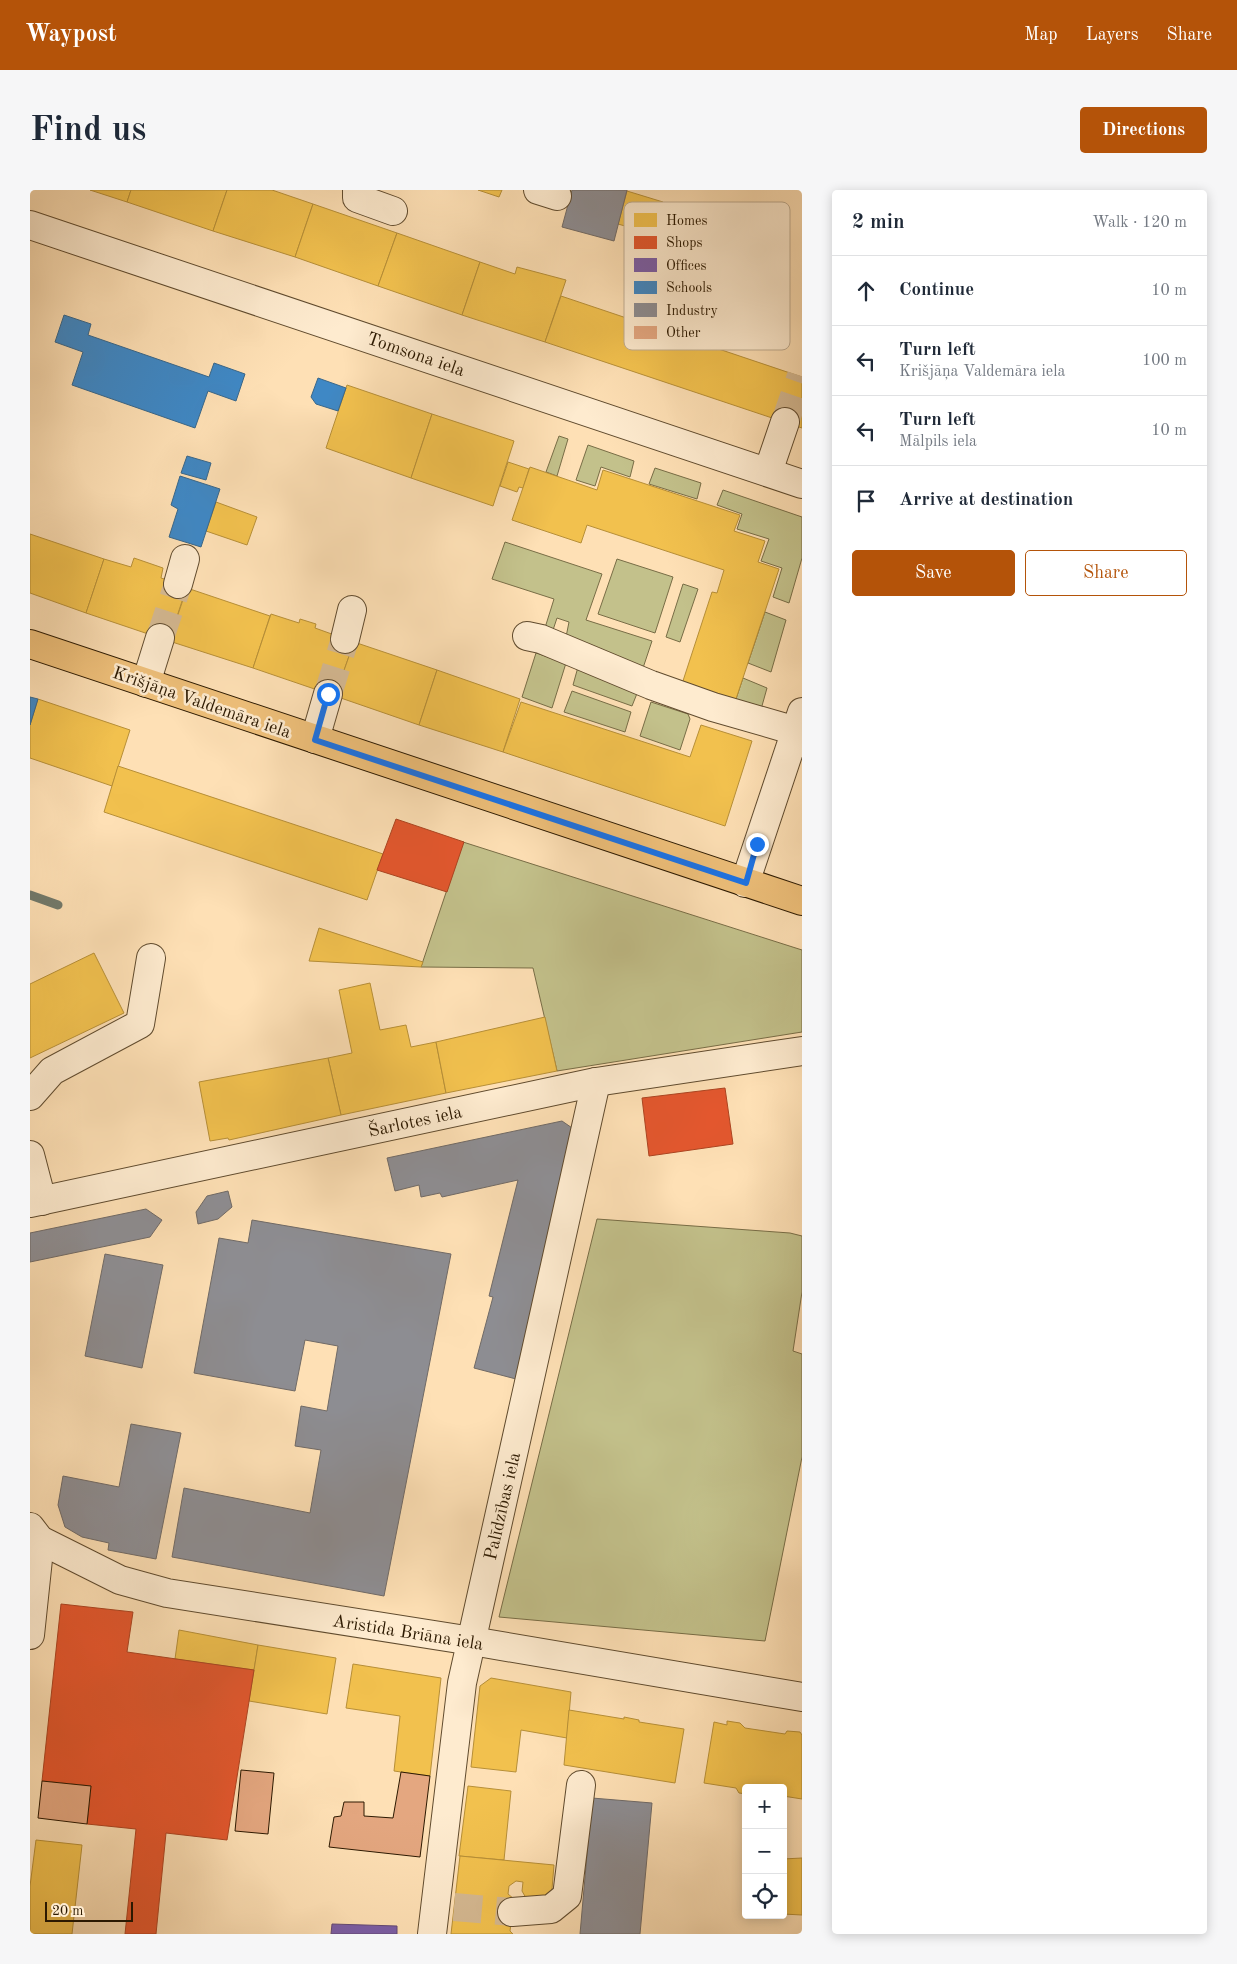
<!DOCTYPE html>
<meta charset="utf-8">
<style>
:root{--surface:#fff;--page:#f6f6f7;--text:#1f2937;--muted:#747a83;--line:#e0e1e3;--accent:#b45309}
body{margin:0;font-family:"Old Standard TT",serif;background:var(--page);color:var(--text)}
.controls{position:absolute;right:15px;bottom:15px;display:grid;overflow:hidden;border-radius:5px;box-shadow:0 2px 12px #0003}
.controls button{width:45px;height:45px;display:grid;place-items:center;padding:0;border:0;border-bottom:1px solid var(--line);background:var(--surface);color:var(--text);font:25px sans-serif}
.scale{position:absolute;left:15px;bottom:12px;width:88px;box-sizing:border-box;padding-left:5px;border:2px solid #2c1901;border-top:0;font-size:14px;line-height:18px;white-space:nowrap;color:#2c1901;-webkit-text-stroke:4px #feebcf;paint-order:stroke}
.stop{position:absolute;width:15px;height:15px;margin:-11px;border:4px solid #1a73e8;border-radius:50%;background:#fff}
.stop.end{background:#1a73e8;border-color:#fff;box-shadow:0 1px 5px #0008}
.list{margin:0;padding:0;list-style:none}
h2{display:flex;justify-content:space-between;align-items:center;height:65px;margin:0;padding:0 20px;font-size:21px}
h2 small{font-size:16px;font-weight:400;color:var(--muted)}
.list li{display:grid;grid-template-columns:32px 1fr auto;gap:15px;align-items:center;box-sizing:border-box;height:70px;padding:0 20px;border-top:1px solid var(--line)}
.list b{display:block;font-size:19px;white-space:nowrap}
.list p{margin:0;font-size:16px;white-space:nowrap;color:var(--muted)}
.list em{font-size:16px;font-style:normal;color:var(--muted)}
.actions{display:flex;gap:10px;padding:15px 20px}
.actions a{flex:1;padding:11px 0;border:1px solid var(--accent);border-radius:5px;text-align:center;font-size:18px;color:var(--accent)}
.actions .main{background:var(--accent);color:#fff}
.icon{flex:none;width:28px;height:28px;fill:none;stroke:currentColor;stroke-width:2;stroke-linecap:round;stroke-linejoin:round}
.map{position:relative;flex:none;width:772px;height:1744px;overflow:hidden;border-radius:5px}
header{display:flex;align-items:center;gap:30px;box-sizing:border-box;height:70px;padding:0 25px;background:var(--accent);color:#fff}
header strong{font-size:24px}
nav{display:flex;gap:28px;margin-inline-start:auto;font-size:18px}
.intro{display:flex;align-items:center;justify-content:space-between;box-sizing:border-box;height:120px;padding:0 30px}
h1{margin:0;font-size:35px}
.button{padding:12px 22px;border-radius:5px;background:var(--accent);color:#fff;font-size:18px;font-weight:700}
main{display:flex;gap:30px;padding:0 30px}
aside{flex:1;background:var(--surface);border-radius:5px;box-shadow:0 2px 12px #0003}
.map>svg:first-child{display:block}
.green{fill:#c3c18b;stroke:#786d46}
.homes{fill:#f2c14e;stroke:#b78f37}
.shops{fill:#e4572e;stroke:#ad4420}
.offices{fill:#7b5ea7;stroke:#634975}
.schools{fill:#3f88c5;stroke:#39678a}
.industry{fill:#8d8d92;stroke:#706a66}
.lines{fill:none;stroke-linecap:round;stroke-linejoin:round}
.stream{stroke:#727a6c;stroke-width:9}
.building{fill:#e4a780;stroke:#2c1901}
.minor-tunnel{stroke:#d4b891;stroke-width:28;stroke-dasharray:28 14;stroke-linecap:butt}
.minor-casing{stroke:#604b2e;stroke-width:30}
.major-casing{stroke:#2c1901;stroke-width:30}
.minor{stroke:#feebcf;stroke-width:28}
.major{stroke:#efc07a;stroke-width:28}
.route{stroke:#1a73e8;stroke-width:6}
.labels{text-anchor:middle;stroke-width:5;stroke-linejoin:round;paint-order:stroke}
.street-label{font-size:18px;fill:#2c1901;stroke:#feebcf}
.key{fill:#feebcf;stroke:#bfac91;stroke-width:1}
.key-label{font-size:14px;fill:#2c1901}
</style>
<header>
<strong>Waypost</strong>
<nav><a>Map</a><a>Layers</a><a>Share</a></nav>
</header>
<div class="intro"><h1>Find us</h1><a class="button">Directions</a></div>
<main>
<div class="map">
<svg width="772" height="1744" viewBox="0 0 772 1744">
<rect width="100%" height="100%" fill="#fee0b5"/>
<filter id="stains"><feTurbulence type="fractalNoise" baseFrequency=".004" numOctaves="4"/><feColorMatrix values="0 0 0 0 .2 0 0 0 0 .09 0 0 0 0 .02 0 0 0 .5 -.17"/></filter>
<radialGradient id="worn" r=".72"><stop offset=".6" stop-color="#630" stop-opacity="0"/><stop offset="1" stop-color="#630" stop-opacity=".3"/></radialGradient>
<!-- green -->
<g class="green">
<path d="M529,246L538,249L527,286L516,282Z"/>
<path d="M558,255L604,271L600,287L571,277L565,296L546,290Z"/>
<path d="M625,278L671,293L667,309L619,294Z"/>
<path d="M693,300L772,327V368L759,413L743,407L752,378L731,371L739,349L707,339L712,324L687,315Z"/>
<path d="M475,352L572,384L556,430L622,451L612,481L536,447L539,432L527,428L522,443L514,441L524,409L462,389Z"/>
<path d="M587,369L643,387L625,443L568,424Z"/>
<path d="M653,394L668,399L650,452L636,447Z"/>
<path d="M735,422L756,430L741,482L718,473Z"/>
<path d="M506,463L536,473L522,518L492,507Z"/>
<path d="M548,477L608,501L602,516L543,495Z"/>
<path d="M713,488L737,498L730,523L704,515Z"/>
<path d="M542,501L601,522L595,542L534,522Z"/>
<path d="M621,512L658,524L660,529L650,560L610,546Z"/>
<path d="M433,652L772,760V842L527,881L503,778L391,777Z"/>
<path d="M567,1029L760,1043L772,1046V1102L763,1161L772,1164V1267L735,1451L469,1427Z"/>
</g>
<!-- homes -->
<g class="homes">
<path d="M60,0H101L97,12Z"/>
<path d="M101,0H197L183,41L97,12Z"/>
<path d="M197,0H242L283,14L265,67L183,41Z"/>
<path d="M448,0H472L469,7Z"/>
<path d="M597,1L633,12L623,44L588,34Z"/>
<path d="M283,14L367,43L348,96L265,67Z"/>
<path d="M367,43L450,72L432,125L348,96Z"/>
<path d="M450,72L485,84L487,77L536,90L515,152L432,125Z"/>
<path d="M531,106L772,187V238L515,152Z"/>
<path d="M317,195L402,224L381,288L296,258Z"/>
<path d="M402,224L484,251L463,316L381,288Z"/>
<path d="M478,272L499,279L493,298L489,297L487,302L470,296Z"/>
<path d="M500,277L567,300L573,280L710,325L704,341L735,351L728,372L749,379L704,515L651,497L682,402L687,403L694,380L557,335L551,353L482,330Z"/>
<path d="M186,312L227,327L217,355L176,341Z"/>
<path d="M0,344L74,369L56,423L0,403Z"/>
<path d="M104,368L133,378L131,388L157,396L139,451L56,423L74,369L101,377Z"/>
<path d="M157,398L240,426L223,478L139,451Z"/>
<path d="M241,424L269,433L270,429L286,434L285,438L324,452L305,506L223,478Z"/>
<path d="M324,452L407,480L389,535L305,506Z"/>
<path d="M407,480L490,509L473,562L389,535Z"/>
<path d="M8,509L100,540L82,596L0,568V535Z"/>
<path d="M491,512L660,567L671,535L722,551L695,636L473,562Z"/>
<path d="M88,576L353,664L337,710L74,622Z"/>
<path d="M289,738L393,772L391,777L279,771Z"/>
<path d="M64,763L94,823L0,868V794Z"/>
<path d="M340,793L350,840L376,835L381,857L406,852L416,903L311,925L298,868L322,863L309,800Z"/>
<path d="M515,827L527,881L416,903L406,852Z"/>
<path d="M298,868L311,925L199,950L198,948L180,951L169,892Z"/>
<path d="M149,1440L228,1455L224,1480L145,1469Z"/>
<path d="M228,1455L306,1468L297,1524L219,1511Z"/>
<path d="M323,1474L411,1488L400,1586L364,1581L370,1526L316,1518Z"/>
<path d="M461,1488L541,1502L537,1548L491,1540L486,1582L441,1577L450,1496Z"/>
<path d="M539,1520L594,1529V1527L609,1530V1532L654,1539L645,1593L534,1575Z"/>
<path d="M697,1531L710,1533L715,1538L755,1544L757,1541L770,1542L772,1545V1609L753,1606V1598H716V1604L709,1603L706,1598L674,1593L684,1532L697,1535Z"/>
<path d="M438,1596L481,1601L474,1670L429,1666Z"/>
<path d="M6,1650L52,1655L42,1744H0V1696Z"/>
<path d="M430,1666L524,1675L521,1711L496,1708L492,1701L493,1692L486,1691L479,1696L478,1704L484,1709L480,1741L483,1744H421Z"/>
<path d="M772,1668V1725L753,1724V1669Z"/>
</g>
<!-- shops -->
<g class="shops">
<path d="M366,629L434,652L417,702L347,680Z"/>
<path d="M695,898L703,954L619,966L612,908Z"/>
<path d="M31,1414L103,1422L97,1462L224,1480L197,1650L136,1643L126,1744H95L106,1639L57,1634L61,1596L12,1591Z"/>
</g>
<!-- offices -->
<path class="offices" d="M302,1734L367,1736V1744H301Z"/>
<!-- schools -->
<g class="schools">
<path d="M34,125L61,134L58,145L179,187L184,173L215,184L206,211L178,201L165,238L42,195L53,162L25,152Z"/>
<path d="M288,188L316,198L308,221L286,214L281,207Z"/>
<path d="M157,266L181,273L176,290L151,283Z"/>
<path d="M150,286L190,299L171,357L139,347L148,319L141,315Z"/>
<path d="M0,507L8,509L0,535Z"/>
</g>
<!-- industry -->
<g class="industry">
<path d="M542,0H597L584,51L532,37Z"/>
<path d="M532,931L545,940L486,1189L444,1178L463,1107L459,1106L488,990L412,1007L410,1003L391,1007L389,995L365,1001L357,968Z"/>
<path d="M198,1001L202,1017L188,1029L168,1034L166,1022L177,1006Z"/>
<path d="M116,1019L132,1030L120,1047L0,1072V1043Z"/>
<path d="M222,1030L421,1064L354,1406L142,1367L154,1298L280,1323L291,1260L265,1256L271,1216L297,1221L308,1156L275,1150L265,1201L164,1183L189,1048L218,1053Z"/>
<path d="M75,1064L133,1075L112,1178L55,1166Z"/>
<path d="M101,1234L151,1243L126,1369L78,1360L79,1353L52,1347L35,1337L28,1315L33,1286L89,1297Z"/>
<path d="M562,1608L622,1613L610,1744H550Z"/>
</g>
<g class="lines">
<!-- stream -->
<path class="stream" d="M0,705L28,715"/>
</g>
<!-- building -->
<g class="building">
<path d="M211,1580L244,1583L238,1644L205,1641Z"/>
<path d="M371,1582L400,1586L390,1667L299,1657L304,1627L311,1626L314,1612H334V1626L363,1628Z"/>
<path d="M12,1591L61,1596L57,1634L8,1628Z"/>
</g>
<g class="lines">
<!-- minor-tunnel -->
<g class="minor-tunnel">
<path d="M755,232L771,186"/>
<path d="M130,448L148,394"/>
<path d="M298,504L315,449"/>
<path d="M424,1717L482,1722"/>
</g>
<defs>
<g id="minor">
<path d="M327,0V8L363,21"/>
<path d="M508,0L527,6"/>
<path d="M0,35L772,294"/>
<path d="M738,282L755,232"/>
<path d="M148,394L155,369"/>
<path d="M497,446L511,449L621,495L683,517L766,541"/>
<path d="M315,449L322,420"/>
<path d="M116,493L130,448"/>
<path d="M285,549L298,504"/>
<path d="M715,693L772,522"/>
<path d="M0,906L22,881L110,834L121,768"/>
<path d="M0,965L12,1011"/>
<path d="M0,1013L566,892L772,861"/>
<path d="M0,1337L10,1350L90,1390L137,1403L442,1451L772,1507"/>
<path d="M0,1445L10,1350"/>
<path d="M482,1722L521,1719L537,1706L551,1595"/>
<path d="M402,1744L432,1493L566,892"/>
</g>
<path id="major" d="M0,454L772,711"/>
</defs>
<!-- minor casing -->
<use href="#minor" class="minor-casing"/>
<!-- major casing -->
<use href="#major" class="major-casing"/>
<!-- minor -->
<use href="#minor" class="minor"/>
<!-- major -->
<use href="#major" class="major"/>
</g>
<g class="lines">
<!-- route -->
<path class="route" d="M298,504L285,550L716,693L727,654"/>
</g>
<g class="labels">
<!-- street labels -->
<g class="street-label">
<text transform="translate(386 164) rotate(19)" y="6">Tomsona iela</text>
<text transform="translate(172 512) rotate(19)" y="6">Krišjāņa Valdemāra iela</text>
<text transform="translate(385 931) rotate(-12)" y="6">Šarlotes iela</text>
<text transform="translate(472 1316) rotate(-77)" y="6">Palīdzības iela</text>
<text transform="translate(378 1442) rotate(9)" y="6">Aristida Briāna iela</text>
</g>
</g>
<!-- legend -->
<rect x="594" y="12" width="166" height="148" rx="8" class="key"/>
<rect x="604" y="23" width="23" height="14" fill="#f2c14e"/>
<rect x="604" y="46" width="23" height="13" fill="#e4572e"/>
<rect x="604" y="68" width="23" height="14" fill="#7b5ea7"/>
<rect x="604" y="91" width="23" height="13" fill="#3f88c5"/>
<rect x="604" y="113" width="23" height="14" fill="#8d8d92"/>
<rect x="604" y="136" width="23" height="13" fill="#e4a780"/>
<g class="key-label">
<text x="636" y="35">Homes</text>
<text x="636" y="57">Shops</text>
<text x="636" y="80">Offices</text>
<text x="636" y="102">Schools</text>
<text x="636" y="125">Industry</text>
<text x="636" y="147">Other</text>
</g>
<rect width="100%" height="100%" filter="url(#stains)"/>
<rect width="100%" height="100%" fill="url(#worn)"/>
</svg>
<div class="controls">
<button>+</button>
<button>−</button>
<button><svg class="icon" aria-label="locate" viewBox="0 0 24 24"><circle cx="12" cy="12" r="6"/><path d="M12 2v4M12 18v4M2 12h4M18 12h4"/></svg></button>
</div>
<div class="scale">20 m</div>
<div class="stop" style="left:298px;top:504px"></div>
<div class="stop end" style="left:727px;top:654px"></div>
</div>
<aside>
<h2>2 min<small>Walk · 120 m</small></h2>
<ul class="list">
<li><svg class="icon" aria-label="ahead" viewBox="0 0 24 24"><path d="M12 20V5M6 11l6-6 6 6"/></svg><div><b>Continue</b></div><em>10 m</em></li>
<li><svg class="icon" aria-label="left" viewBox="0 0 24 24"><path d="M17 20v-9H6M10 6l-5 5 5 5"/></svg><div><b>Turn left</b><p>Krišjāņa Valdemāra iela</p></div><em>100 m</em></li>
<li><svg class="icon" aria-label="left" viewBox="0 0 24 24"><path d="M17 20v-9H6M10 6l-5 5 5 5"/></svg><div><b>Turn left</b><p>Mālpils iela</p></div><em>10 m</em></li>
<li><svg class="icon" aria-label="arrive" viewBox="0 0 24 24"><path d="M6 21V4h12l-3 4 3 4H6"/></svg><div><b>Arrive at destination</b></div></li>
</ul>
<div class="actions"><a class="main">Save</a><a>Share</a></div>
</aside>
</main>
